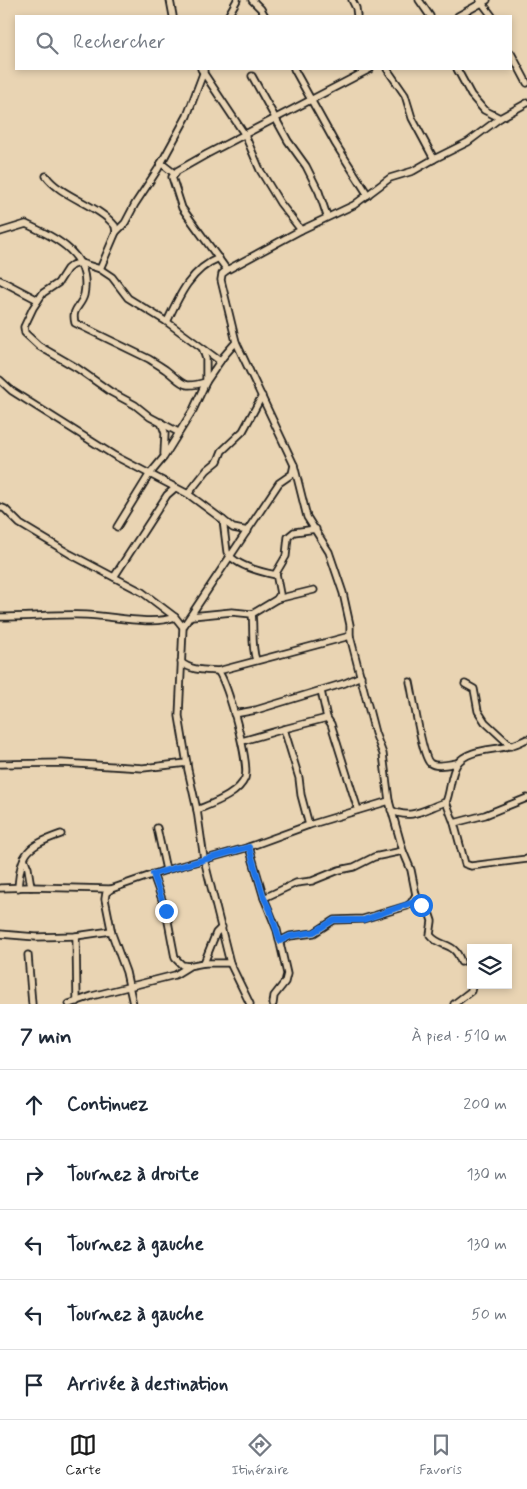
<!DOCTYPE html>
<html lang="fr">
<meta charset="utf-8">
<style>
:root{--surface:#fff;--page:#f6f6f7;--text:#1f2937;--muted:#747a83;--line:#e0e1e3;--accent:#1c1c1c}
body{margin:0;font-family:Mynerve,sans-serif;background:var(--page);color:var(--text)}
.controls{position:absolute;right:15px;bottom:15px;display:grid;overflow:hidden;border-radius:0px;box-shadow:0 2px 8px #0003}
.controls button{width:45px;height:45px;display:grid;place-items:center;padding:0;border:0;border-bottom:1px solid var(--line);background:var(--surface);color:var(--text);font:25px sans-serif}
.stop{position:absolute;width:15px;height:15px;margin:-11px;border:4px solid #1a73e8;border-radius:50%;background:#fff}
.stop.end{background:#1a73e8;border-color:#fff;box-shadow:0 1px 5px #0008}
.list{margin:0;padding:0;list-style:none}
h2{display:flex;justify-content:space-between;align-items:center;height:65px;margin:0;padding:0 20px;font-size:21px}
h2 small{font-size:16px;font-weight:400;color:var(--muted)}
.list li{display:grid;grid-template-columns:32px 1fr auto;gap:15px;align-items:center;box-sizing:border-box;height:70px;padding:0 20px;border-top:1px solid var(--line)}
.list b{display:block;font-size:19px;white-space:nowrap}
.list em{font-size:16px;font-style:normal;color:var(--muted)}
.icon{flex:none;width:28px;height:28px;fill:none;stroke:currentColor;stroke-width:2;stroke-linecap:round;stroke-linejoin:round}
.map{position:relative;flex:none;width:527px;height:1004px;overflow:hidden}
.search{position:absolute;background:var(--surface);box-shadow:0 2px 8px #0003;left:15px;right:15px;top:15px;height:55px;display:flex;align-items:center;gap:12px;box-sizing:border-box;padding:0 18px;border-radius:0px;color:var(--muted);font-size:19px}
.sheet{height:415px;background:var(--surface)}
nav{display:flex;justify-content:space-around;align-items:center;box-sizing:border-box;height:70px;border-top:1px solid var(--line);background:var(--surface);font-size:14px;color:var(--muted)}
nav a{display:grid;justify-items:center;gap:2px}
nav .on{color:var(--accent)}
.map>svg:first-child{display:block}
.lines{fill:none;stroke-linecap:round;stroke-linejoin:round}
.street-casing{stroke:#1c1c1c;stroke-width:9}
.street{stroke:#e9d4b3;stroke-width:5.5}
.route{stroke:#1a73e8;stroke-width:6}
</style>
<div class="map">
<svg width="527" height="1004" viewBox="0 0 527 1004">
<rect width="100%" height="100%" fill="#e9d4b3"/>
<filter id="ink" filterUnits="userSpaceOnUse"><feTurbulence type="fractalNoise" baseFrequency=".02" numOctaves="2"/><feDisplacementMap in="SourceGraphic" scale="10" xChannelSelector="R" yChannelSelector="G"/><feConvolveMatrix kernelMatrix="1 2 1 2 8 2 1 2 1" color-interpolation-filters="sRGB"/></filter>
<g filter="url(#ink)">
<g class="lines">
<defs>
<g id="street">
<path d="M170,0L173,16"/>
<path d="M252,0L261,9L265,16"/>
<path d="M352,0L356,8L357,16"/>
<path d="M419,0L430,16"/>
<path d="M480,0L492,16"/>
<path d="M228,16L237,0"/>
<path d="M458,16L487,0"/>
<path d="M511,53L527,83"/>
<path d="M201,69L245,135L260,170L280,203L301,230"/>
<path d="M294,69L335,143L368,195"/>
<path d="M387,69L405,95L412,118L434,159"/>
<path d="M457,69L471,95L484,110L500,118"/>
<path d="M252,76L288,141L306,166L319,192L327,216"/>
<path d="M161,163L175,174"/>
<path d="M46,176C61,197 99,205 115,226L116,232L100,269"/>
<path d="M0,232L26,224C56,238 92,254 84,295C81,307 71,308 75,323L149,359C155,363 161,366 166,370C184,384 182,389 206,382"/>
<path d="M116,232L125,223L135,204L158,169L187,116L204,71"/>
<path d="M227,270L182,208L172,177L177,171L207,154L370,69"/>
<path d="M0,280L38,300"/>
<path d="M167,322C179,296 191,269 219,258"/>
<path d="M203,350L206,359V380"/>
<path d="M0,380L12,391L115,456L188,494L223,520L227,552C235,566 261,572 276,575"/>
<path d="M161,422L165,433L164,454"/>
<path d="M178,432L150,417L135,405L111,392L77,368L39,346L25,333L24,327L33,308L43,293L58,283L67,269L72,265L81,263L100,269L112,277L128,298L167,322L220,361"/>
<path d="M188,494L207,470L218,461L222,451L243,431L262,396"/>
<path d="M0,507L5,509L20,524L70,554L142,592L175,617L183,627"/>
<path d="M223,520L233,528L248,531"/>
<path d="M117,527L149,475L164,457L193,410L206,382L223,357L236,342"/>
<path d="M114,577L167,495L175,488"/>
<path d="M277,599L314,590"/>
<path d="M252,614C254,629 251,645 256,660"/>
<path d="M192,616L232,612L252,614L277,599L280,594L276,573L286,556L288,537L294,532L316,529"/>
<path d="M0,617C29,617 57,614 86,615C112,616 152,626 175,617"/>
<path d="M181,662C191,671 206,670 218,671"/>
<path d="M410,682C413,695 422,757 430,763C436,768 450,764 457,763"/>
<path d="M465,684L474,689L478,711L485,722L511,746"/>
<path d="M321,691L327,718"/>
<path d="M234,714L256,710L345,683L361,676"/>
<path d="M284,729L327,718L331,724L358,810"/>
<path d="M242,741L284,729L299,778L301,795L309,825"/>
<path d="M0,764L62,763L143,768L187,763"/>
<path d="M446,802L454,823L465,864L471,866L527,859"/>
<path d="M197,810C213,803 238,795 245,778C250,764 228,683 218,671L350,636"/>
<path d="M391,810C412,821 426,808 446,802C451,790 450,775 457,764C468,748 496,751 512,745C517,744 522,741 527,739"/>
<path d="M454,823L485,815L527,798"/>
<path d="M157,828L166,870"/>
<path d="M249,847L264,898L277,930L287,974L285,982L274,996L273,1004"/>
<path d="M24,858L28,868L31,887"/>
<path d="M153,874L166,911L175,958L182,965L188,966L204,963H230"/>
<path d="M0,888L31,887L110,889"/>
<path d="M18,888C21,852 27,846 61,834"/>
<path d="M264,898L296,883L312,881L339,870L354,867L374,857L403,851"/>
<path d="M0,934L36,937L76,936L111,931"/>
<path d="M76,936L77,1002"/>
<path d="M280,941L290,936L314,933L334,920L363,919L407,906L411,903L416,895"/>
<path d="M28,955L32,1004"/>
<path d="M461,962C454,940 441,949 430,935L432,921L430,915L421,905L416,895L411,870L403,851L389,801L383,754L375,733L350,636V625L343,593L329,552L307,517L294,465L236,342L221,280L222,274L227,270L301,230L354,205L390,178L413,171L434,159L468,142L500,118L527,103"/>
<path d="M204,963L216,933L222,927"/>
<path d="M69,1004L92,996L175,975L188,967"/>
<path d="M133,1004L126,972L112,934L105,899L106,893L111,889L166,870L246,848L309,825L389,801"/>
<path d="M250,1004L230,963L204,859L197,810L188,770L179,716L183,627L279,483L292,474L294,465"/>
<path d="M454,1004L471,991L472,987"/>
</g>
</defs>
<!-- street casing -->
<use href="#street" class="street-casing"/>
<!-- street -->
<use href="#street" class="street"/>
</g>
</g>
<g class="lines" filter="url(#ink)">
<!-- route -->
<path class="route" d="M166,911L153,874L249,847L264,898L270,910L280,941L290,936L314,932L334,920H363L411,903L421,905"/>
</g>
</svg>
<div class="controls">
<button><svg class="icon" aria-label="layers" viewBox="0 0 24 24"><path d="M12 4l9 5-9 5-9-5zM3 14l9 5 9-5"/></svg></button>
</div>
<div class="stop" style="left:421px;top:905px"></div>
<div class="stop end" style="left:166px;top:911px"></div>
<div class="search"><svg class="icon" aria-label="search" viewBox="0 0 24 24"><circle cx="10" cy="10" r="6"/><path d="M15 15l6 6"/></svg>Rechercher</div>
</div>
<section class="sheet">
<h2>7 min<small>À pied · 510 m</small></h2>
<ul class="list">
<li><svg class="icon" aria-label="ahead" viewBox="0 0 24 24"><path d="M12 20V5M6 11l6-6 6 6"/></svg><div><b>Continuez</b></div><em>200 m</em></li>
<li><svg class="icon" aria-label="right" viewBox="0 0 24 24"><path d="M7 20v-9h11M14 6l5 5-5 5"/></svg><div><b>Tournez à droite</b></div><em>130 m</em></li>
<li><svg class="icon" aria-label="left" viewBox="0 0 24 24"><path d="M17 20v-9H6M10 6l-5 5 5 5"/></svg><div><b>Tournez à gauche</b></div><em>130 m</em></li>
<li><svg class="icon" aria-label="left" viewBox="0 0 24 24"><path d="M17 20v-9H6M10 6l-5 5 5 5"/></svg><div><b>Tournez à gauche</b></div><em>50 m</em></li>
<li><svg class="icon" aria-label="arrive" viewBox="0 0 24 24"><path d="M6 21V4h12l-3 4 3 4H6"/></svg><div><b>Arrivée à destination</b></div></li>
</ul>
</section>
<nav>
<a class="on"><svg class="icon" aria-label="map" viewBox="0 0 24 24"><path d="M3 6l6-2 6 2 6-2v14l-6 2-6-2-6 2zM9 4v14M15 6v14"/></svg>Carte</a>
<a><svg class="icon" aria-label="directions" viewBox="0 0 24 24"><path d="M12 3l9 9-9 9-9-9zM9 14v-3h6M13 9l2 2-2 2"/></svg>Itinéraire</a>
<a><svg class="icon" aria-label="saved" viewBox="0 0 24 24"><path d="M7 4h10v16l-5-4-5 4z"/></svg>Favoris</a>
</nav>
